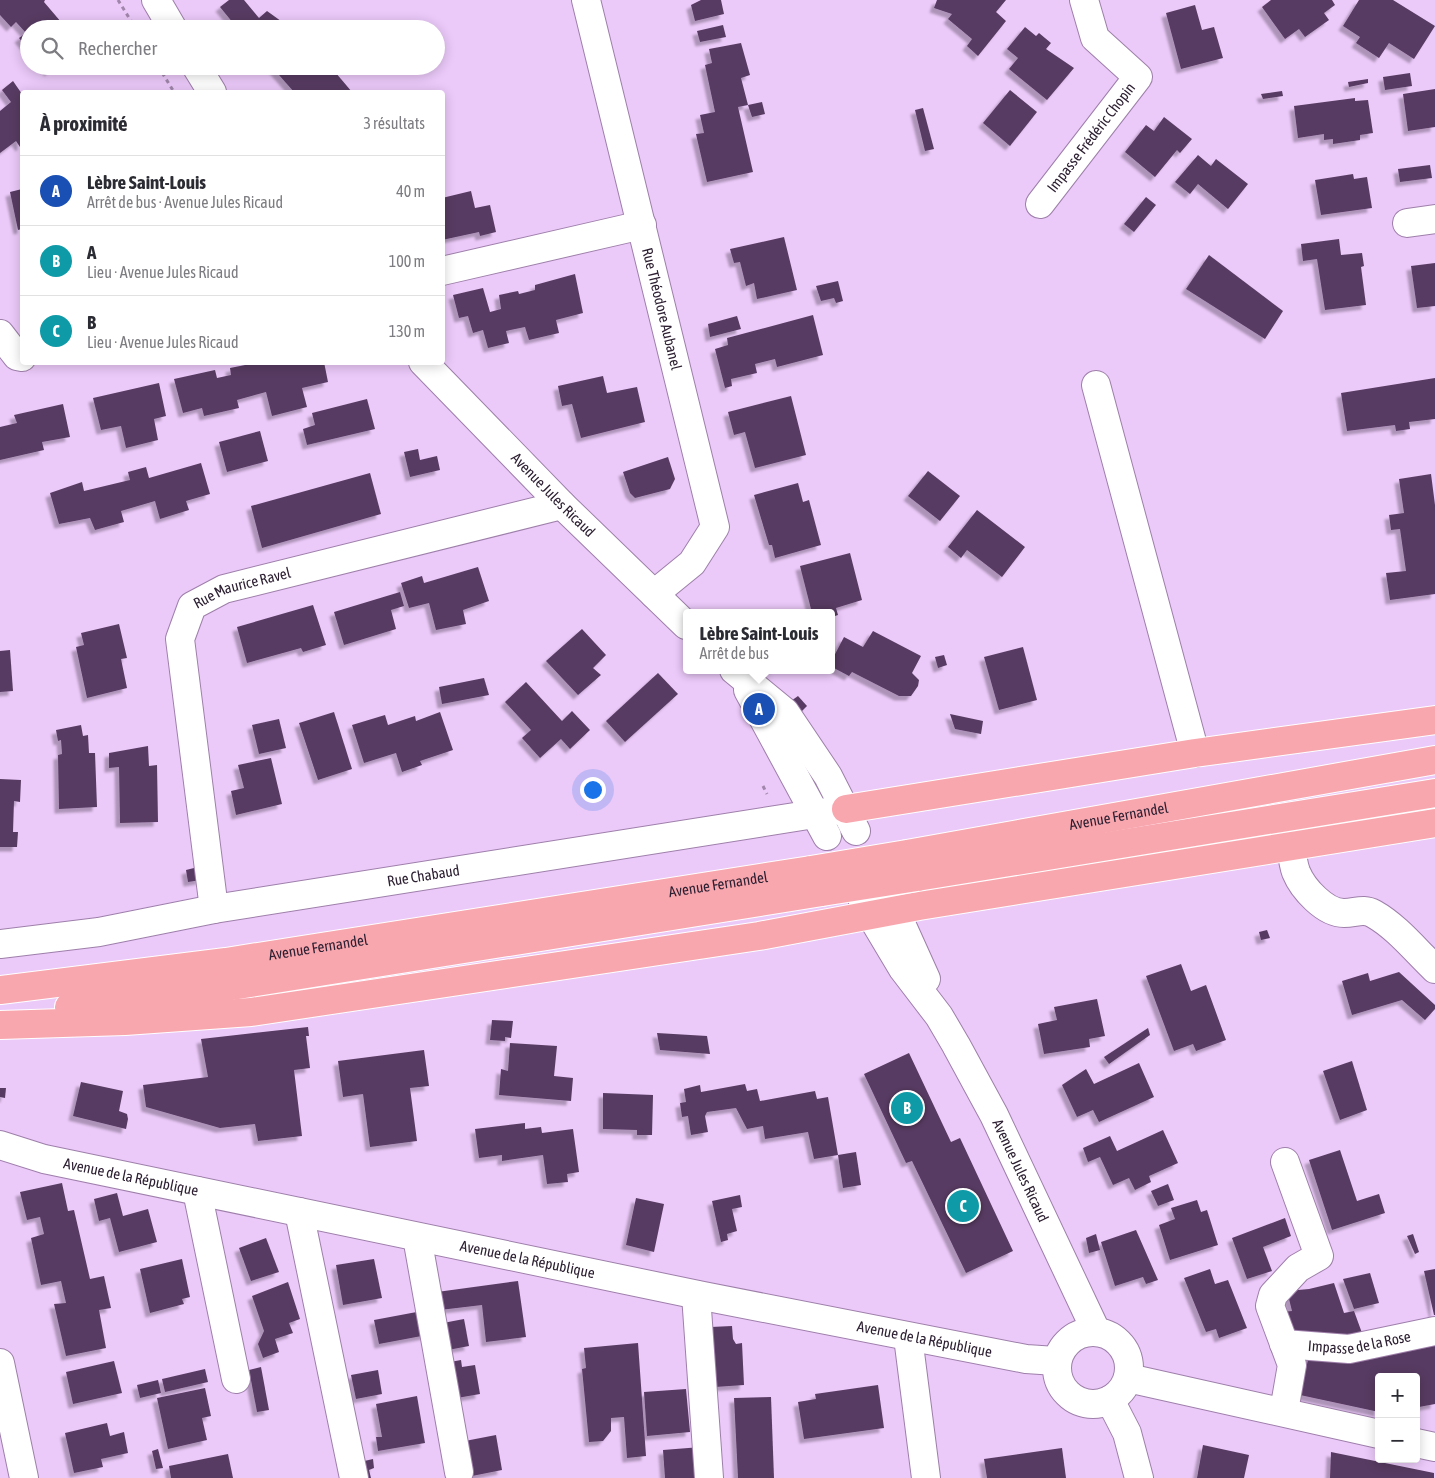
<!DOCTYPE html>
<html lang="fr">
<meta charset="utf-8">
<style>
:root{--surface:#fff;--page:#f2f2f3;--text:#2b2b33;--muted:#7c7c81;--line:#e1e1e2;--accent:#306e00}
body{margin:0;font-family:"Asap Condensed",sans-serif;background:var(--page);color:var(--text)}
.controls{position:absolute;right:15px;bottom:15px;display:grid;overflow:hidden;border-radius:5px;box-shadow:0 2px 12px #0003}
.controls button{width:45px;height:45px;display:grid;place-items:center;padding:0;border:0;border-bottom:1px solid var(--line);background:var(--surface);color:var(--text);font:25px sans-serif}
.you{position:absolute;left:592px;top:789px;width:18px;height:18px;margin:-12px;border:4px solid #fff;border-radius:50%;background:#1a73e8;box-shadow:0 0 0 8px #1a73e833}
.badge{display:grid;place-items:center;width:32px;height:32px;border-radius:50%;background:var(--accent);color:#fff;font-size:16px;font-weight:700}
.pin{position:absolute;translate:-50% -50%;border:2px solid #fff;box-shadow:0 1px 5px #0006}
.popup{position:absolute;left:683px;top:609px;width:152px;height:65px;box-sizing:border-box;display:grid;place-content:center;border-radius:5px;background:var(--surface);filter:drop-shadow(0 1px 4px #0005);font-size:16px;white-space:nowrap;color:var(--muted)}
.popup b{font-size:19px;color:var(--text)}
.popup::after{content:'';position:absolute;left:50%;top:100%;margin-left:-10px;border:10px solid transparent;border-top-color:var(--surface)}
.list{margin:0;padding:0;list-style:none}
h2{display:flex;justify-content:space-between;align-items:center;height:65px;margin:0;padding:0 20px;font-size:21px}
h2 small{font-size:16px;font-weight:400;color:var(--muted)}
.list li{display:grid;grid-template-columns:32px 1fr auto;gap:15px;align-items:center;box-sizing:border-box;height:70px;padding:0 20px;border-top:1px solid var(--line)}
.list b{display:block;font-size:19px;white-space:nowrap}
.list p{margin:0;font-size:16px;white-space:nowrap;color:var(--muted)}
.list em{font-size:16px;font-style:normal;color:var(--muted)}
.icon{flex:none;width:28px;height:28px;fill:none;stroke:currentColor;stroke-width:2;stroke-linecap:round;stroke-linejoin:round}
.map{position:relative;flex:none;width:1435px;height:1478px;overflow:hidden}
.search{position:absolute;background:var(--surface);box-shadow:0 2px 12px #0003;left:20px;top:20px;width:425px;height:55px;display:flex;align-items:center;gap:12px;box-sizing:border-box;padding:0 18px;border-radius:28px;color:var(--muted);font-size:19px}
.panel{position:absolute;background:var(--surface);box-shadow:0 2px 12px #0003;left:20px;top:90px;width:425px;height:275px;border-radius:5px}
.map>svg:first-child{display:block}
.building{fill:#583b62;filter:url(#shadow)}
.lines{fill:none;stroke-linecap:round;stroke-linejoin:round}
.minor-casing{stroke:#9e7faa;stroke-width:30}
.major-casing{stroke:#fff;stroke-width:30}
.path{stroke:#a086aa;stroke-width:3;stroke-dasharray:4 4;stroke-linecap:butt}
.minor{stroke:#fff;stroke-width:28}
.major{stroke:#f9a7af;stroke-width:28}
.major-bridge-casing{stroke:#fff;stroke-width:30;stroke-linecap:butt}
.major-bridge{stroke:#f9a7af;stroke-width:28}
.labels{text-anchor:middle;stroke-width:5;stroke-linejoin:round;paint-order:stroke}
.street-label{font-size:15px;fill:#2d2032;stroke:#f1dcf9}
</style>
<div class="map">
<svg width="1435" height="1478" viewBox="0 0 1435 1478">
<defs>
<filter id="shadow"><feDropShadow dx="-4.5" dy="4.5" stdDeviation="1" flood-color="#0004"/></filter>
</defs>
<rect width="100%" height="100%" fill="#ebc9f9"/>
<!-- building -->
<g class="building">
<path d="M0,0H45L44,2L67,29H29V50L19,38L26,33L16,22L11,27L0,15Z"/>
<path d="M229,0H244L259,18L267,11L292,29H238L220,7Z"/>
<path d="M701,0H721L724,14L695,21L691,5Z"/>
<path d="M937,0H1006L996,12L1006,21L978,56L967,46L972,39L948,19L952,14L934,8Z"/>
<path d="M1271,0H1332L1335,5L1324,13L1329,20L1305,37L1299,29L1285,39L1262,7Z"/>
<path d="M1359,0H1393L1435,26L1414,59L1389,43L1379,58L1356,43L1360,37L1343,26Z"/>
<path d="M1195,5L1202,30L1214,27L1223,58L1181,69L1166,13Z"/>
<path d="M723,25L726,37L700,42L697,31Z"/>
<path d="M1025,27L1036,36L1039,33L1051,43L1046,49L1074,68L1047,100L1009,69L1018,58L1007,49Z"/>
<path d="M741,43L750,75L741,78L748,105L738,107L753,172L707,182L696,134L704,133L700,115L715,112L705,65L712,63L709,49Z"/>
<path d="M44,66H55L49,72Z"/>
<path d="M271,66H330L352,92H294Z"/>
<path d="M1410,73L1412,86L1385,90L1383,77Z"/>
<path d="M1368,79V83L1349,87L1348,82Z"/>
<path d="M13,81L22,94V145L20,147L16,141L0,153V111L11,102L2,90Z"/>
<path d="M1435,89V127L1408,131L1403,94Z"/>
<path d="M1010,90L1037,112L1010,146L983,123Z"/>
<path d="M1282,91L1283,96L1263,99L1261,94Z"/>
<path d="M1355,98V101L1368,100L1373,133L1360,135V140L1333,144V139L1324,140V134L1298,138L1294,106Z"/>
<path d="M762,102L765,114L752,117L748,105Z"/>
<path d="M923,108L934,149L925,151L915,110Z"/>
<path d="M1164,117L1192,139L1180,153L1177,150L1155,177L1125,152L1146,125L1154,131Z"/>
<path d="M1198,155L1211,166L1216,159L1248,184L1228,209L1198,184L1190,194L1175,182Z"/>
<path d="M1430,165L1432,178L1400,182L1398,169Z"/>
<path d="M1353,174L1354,179L1367,177L1372,208L1321,215L1315,180Z"/>
<path d="M22,189V229L18,230L10,192Z"/>
<path d="M471,191L475,208L490,205L496,232L480,236L479,232L442,240V198Z"/>
<path d="M1146,197L1156,205L1134,232L1124,224Z"/>
<path d="M784,237L797,290L757,299L754,283L746,286L740,262L734,263L730,249Z"/>
<path d="M1339,239L1341,255L1362,253L1364,266L1361,267L1366,305L1325,310L1317,259L1303,261L1301,244Z"/>
<path d="M1209,255L1283,311L1265,339L1186,289Z"/>
<path d="M1435,263V306L1417,308L1411,266Z"/>
<path d="M575,274L583,313L556,320L559,333L529,340L525,327L506,331L509,343L488,348L483,330L473,333L468,316L459,318L453,295L483,288L490,312L501,309L499,295L518,291L519,294L535,290V285Z"/>
<path d="M838,281L843,301L836,303L834,298L821,301L816,286Z"/>
<path d="M813,315L823,355L777,367L775,359L755,364L757,373L731,379L732,386L725,388L715,349L728,345L727,338Z"/>
<path d="M737,316L741,329L710,337L708,324Z"/>
<path d="M260,362H324L328,382L302,388L307,407L272,416L266,392L237,400L239,408L204,416L202,408L183,413L174,379L215,370L217,378L231,375L230,368Z"/>
<path d="M603,376L607,393L637,387L645,422L581,438L572,404L562,406L558,386Z"/>
<path d="M1435,378V419L1409,422L1410,429L1396,431L1395,425L1347,431L1341,393Z"/>
<path d="M159,383L166,416L154,419L158,440L126,448L121,426L101,430L93,398Z"/>
<path d="M791,396L806,455L755,468L745,432L734,435L728,412Z"/>
<path d="M367,399L375,429L307,445L303,429L315,425L312,413Z"/>
<path d="M63,404L70,437L42,442L44,450L0,460V427L17,423L14,415Z"/>
<path d="M260,431L268,461L227,472L219,442Z"/>
<path d="M418,449L420,460L437,456L440,470L410,477L404,452Z"/>
<path d="M668,457L675,479L670,489L635,498L630,493L623,472Z"/>
<path d="M201,463L210,494L186,501L189,510L160,519L155,501L121,511L124,522L95,530L90,518L59,524L50,493L82,482L84,491L130,480L128,472L146,467L149,478Z"/>
<path d="M928,471L960,496L940,521L908,496Z"/>
<path d="M370,473L381,514L262,548L251,506Z"/>
<path d="M1431,474L1435,505V594L1390,600L1386,573L1406,571L1400,529L1391,530L1389,515L1404,513L1399,479Z"/>
<path d="M798,483L803,502L809,500L821,545L775,558L772,545H769L754,495Z"/>
<path d="M977,510L1025,547L1002,577L967,550L961,558L948,547Z"/>
<path d="M850,553L862,600L836,608L838,615L832,617L830,609L812,613L800,566Z"/>
<path d="M478,567L489,601L463,610L466,624L436,630L429,603L409,608L401,583L422,576L424,583Z"/>
<path d="M400,592L404,606L391,610L396,629L344,645L334,612Z"/>
<path d="M313,605L326,645L303,652L301,648L247,663L237,627Z"/>
<path d="M119,624L127,658L121,659L127,688L87,698L76,647L84,645L81,633Z"/>
<path d="M582,629L606,655L593,668L601,675L578,695L546,661Z"/>
<path d="M873,631L921,656L912,673L919,680L918,686L911,696H899L852,672L849,676L832,667V660L844,637L863,647Z"/>
<path d="M1023,647L1037,700L999,710L984,657Z"/>
<path d="M10,650L13,691L0,692V651Z"/>
<path d="M944,655L947,665L938,668L935,657Z"/>
<path d="M658,673L678,694L625,742L606,721Z"/>
<path d="M484,678L489,695L442,704L439,687Z"/>
<path d="M526,682L562,721L572,711L590,730L570,749L561,739L540,758L522,738L531,730L505,702Z"/>
<path d="M798,696L807,706L801,712L791,701Z"/>
<path d="M334,712L352,769L318,780L299,723Z"/>
<path d="M440,712L453,750L420,761L422,765L402,772L396,753L364,763L352,725L385,715L388,725L415,716L416,721Z"/>
<path d="M950,714L983,721L981,734L955,729Z"/>
<path d="M279,719L286,748L259,754L252,725Z"/>
<path d="M81,725L83,736L88,735L89,753H95L97,807L59,809L58,755L62,754L61,740L58,741L56,730Z"/>
<path d="M148,746L149,766L157,765L158,822L120,823L119,767L109,768V753Z"/>
<path d="M271,758L282,804L236,815L231,791L244,788L238,765Z"/>
<path d="M0,779L21,780L20,802L14,801L13,832H18L17,847H0Z"/>
<path d="M198,867L201,880L188,882L186,870Z"/>
<path d="M1267,930L1270,938L1261,940L1259,932Z"/>
<path d="M1181,964L1191,991L1206,985L1226,1040L1196,1051L1193,1044L1174,1051L1146,976Z"/>
<path d="M1399,972L1435,1005V1009L1425,1020L1402,1000L1352,1015L1342,981L1368,973L1370,981Z"/>
<path d="M1097,999L1105,1036L1089,1039L1090,1047L1044,1054L1038,1024L1057,1020L1054,1007Z"/>
<path d="M492,1020L513,1021L511,1038L505,1037V1041L490,1040Z"/>
<path d="M308,1027L309,1036H306L310,1068L294,1070L302,1136L258,1141L255,1124L220,1128L146,1107L143,1085L208,1077L201,1039Z"/>
<path d="M1148,1028L1150,1035L1109,1064L1104,1057Z"/>
<path d="M657,1033L707,1036L710,1054L660,1050Z"/>
<path d="M510,1043L557,1046L554,1076L573,1078L571,1101L499,1095L501,1069L508,1071Z"/>
<path d="M424,1050L429,1086L410,1088L417,1141L370,1147L363,1094L343,1097L338,1061Z"/>
<path d="M909,1053L951,1142L960,1138L1013,1251L966,1273L912,1161L906,1163L864,1074Z"/>
<path d="M1352,1061L1367,1110L1340,1120L1323,1071Z"/>
<path d="M1139,1063L1154,1097L1099,1122L1093,1110L1077,1117L1062,1085L1086,1069L1094,1084Z"/>
<path d="M81,1082L123,1091L119,1111L127,1114L128,1119L126,1129L73,1116Z"/>
<path d="M745,1084L747,1091L757,1089L760,1101L815,1091L817,1099L828,1097L838,1155L814,1159L808,1132L765,1139L763,1126L747,1129L736,1108L707,1112L705,1116L708,1132L691,1135L688,1116L682,1117L680,1103L686,1102L684,1089L700,1085L701,1092Z"/>
<path d="M0,1088H6L5,1098L0,1097Z"/>
<path d="M603,1093L653,1095L652,1135H637V1130L603,1129Z"/>
<path d="M525,1123V1129L541,1127L542,1133L573,1129L579,1172L567,1174L568,1182L547,1184L543,1155L502,1161V1155L479,1158L475,1129Z"/>
<path d="M1163,1130L1178,1163L1149,1176L1151,1182L1135,1190L1129,1178L1113,1185L1100,1157L1088,1162L1083,1148L1110,1136L1117,1151Z"/>
<path d="M1340,1150L1357,1201L1379,1194L1385,1213L1332,1230L1309,1160Z"/>
<path d="M856,1152L861,1185L843,1188L838,1155Z"/>
<path d="M62,1183L68,1211L74,1210L90,1279L104,1276L111,1308L99,1310L106,1348L66,1356L54,1304L66,1303L61,1281L41,1285L31,1238L44,1234L40,1217L27,1220L20,1192Z"/>
<path d="M1168,1184L1174,1200L1158,1206L1151,1191Z"/>
<path d="M117,1193L123,1216L148,1209L157,1242L119,1252L110,1218L99,1221L94,1199Z"/>
<path d="M740,1195L742,1207L732,1209L737,1231L727,1234L728,1240L721,1242L712,1201Z"/>
<path d="M636,1198L664,1204L654,1252L626,1245Z"/>
<path d="M1197,1200L1201,1212L1207,1210L1218,1245L1170,1260L1159,1225L1175,1219L1171,1208Z"/>
<path d="M1285,1218L1291,1236L1263,1247L1272,1271L1247,1279L1232,1238Z"/>
<path d="M1136,1230L1158,1280L1146,1284L1143,1277L1115,1286L1101,1242Z"/>
<path d="M1096,1234L1100,1250L1089,1253L1086,1238Z"/>
<path d="M1413,1234L1419,1252L1415,1254L1407,1236Z"/>
<path d="M266,1238L279,1272L251,1281L239,1248Z"/>
<path d="M182,1259L190,1297L182,1299L184,1304L150,1313L140,1269Z"/>
<path d="M374,1259L382,1298L343,1305L336,1265Z"/>
<path d="M1210,1269L1215,1284L1228,1280L1247,1328L1219,1338L1216,1329L1206,1332L1184,1278Z"/>
<path d="M1435,1269V1315H1434L1424,1271Z"/>
<path d="M1370,1273L1379,1303L1354,1309L1343,1279Z"/>
<path d="M518,1281L526,1337L486,1342L482,1305L440,1310L437,1292Z"/>
<path d="M288,1282L300,1319L289,1323L293,1333L275,1339L279,1352L263,1358L258,1344L264,1331L252,1296Z"/>
<path d="M1334,1283L1344,1313L1354,1311L1362,1333L1323,1342L1291,1337L1282,1312L1292,1311L1287,1291L1309,1289Z"/>
<path d="M422,1311L427,1335L379,1344L374,1320Z"/>
<path d="M464,1319L469,1346L448,1350L443,1323Z"/>
<path d="M732,1326L733,1339L736,1344L742,1343L744,1385L715,1387L711,1327Z"/>
<path d="M638,1343L646,1456L627,1458L624,1417L611,1418V1431L603,1441L589,1442L582,1369L586,1368L584,1348Z"/>
<path d="M1435,1344V1404L1419,1407L1416,1400V1377H1379V1412L1300,1395L1310,1351Z"/>
<path d="M461,1360L462,1367L475,1365L480,1394L457,1398L450,1362Z"/>
<path d="M114,1361L122,1393L73,1404L66,1372Z"/>
<path d="M261,1367L269,1410L257,1412L249,1370Z"/>
<path d="M205,1369L208,1382L165,1392L162,1379Z"/>
<path d="M378,1370L382,1394L356,1399L351,1375Z"/>
<path d="M158,1380L161,1393L140,1398L137,1385Z"/>
<path d="M878,1385L884,1428L804,1439L798,1402L816,1399L815,1394Z"/>
<path d="M205,1388L211,1416L202,1418L207,1440L168,1449L157,1398Z"/>
<path d="M686,1389L690,1432L647,1436L644,1392Z"/>
<path d="M417,1396L425,1443L378,1451L376,1437H382L376,1404Z"/>
<path d="M771,1397L774,1478H738L734,1398Z"/>
<path d="M107,1423L110,1436L124,1432L128,1453L101,1459L103,1467L74,1473L65,1433Z"/>
<path d="M496,1435L502,1470L472,1476L465,1441Z"/>
<path d="M1203,1445L1249,1455L1244,1478H1197Z"/>
<path d="M701,1447L703,1478H665L663,1450Z"/>
<path d="M1062,1448L1066,1478H987L984,1459Z"/>
<path d="M158,1449L163,1468L156,1469L152,1451Z"/>
<path d="M1331,1452L1434,1473V1478H1330Z"/>
<path d="M228,1454L233,1478H171L169,1466Z"/>
<path d="M373,1459L374,1468L369,1470L371,1478H363L360,1462Z"/>
</g>
<g class="lines">
<defs>
<g id="minor">
<path d="M156,0L173,29"/>
<path id="s1" d="M586,0L715,527L692,563L654,594"/>
<path d="M196,66L212,92"/>
<path id="s2" d="M1040,204L1138,77L1095,38L1084,0"/>
<path d="M1407,223L1435,219"/>
<path d="M442,271L642,225"/>
<path d="M0,334L17,356L22,357"/>
<path id="s3" d="M423,362L562,505L686,625"/>
<path d="M1096,385L1195,753"/>
<path d="M734,670L785,712L828,776L856,831"/>
<path d="M748,690L827,836"/>
<path d="M1291,845C1292,854 1293,864 1296,872C1303,889 1325,913 1344,913C1356,913 1363,908 1374,914C1397,927 1416,951 1435,969"/>
<path d="M889,897L926,979"/>
<path id="s4" d="M863,902L903,969L939,1016L956,1045L994,1115L1096,1331"/>
<path id="s5" d="M214,909L180,639L192,606L224,589L562,505"/>
<path id="s6" d="M0,944L99,932L214,909L846,809"/>
<path id="s7" d="M0,1145L44,1159L703,1296L1026,1359L1056,1361"/>
<path d="M197,1191L236,1379"/>
<path d="M299,1212L354,1478"/>
<path d="M417,1237L459,1472"/>
<path d="M696,1295L709,1478"/>
<circle cx="1093" cy="1368" r="36"/>
<path d="M908,1337L926,1478"/>
<path id="s8" d="M1284,1344L1349,1349L1435,1331"/>
<path d="M0,1363L24,1478"/>
<path d="M1128,1378L1379,1434"/>
<path d="M1110,1400L1127,1433L1139,1478"/>
<path d="M1284,1411L1292,1365L1270,1306L1273,1295L1298,1268L1319,1256L1285,1162"/>
<path d="M1416,1443L1435,1447"/>
</g>
<g id="major">
<path d="M846,809L1195,753L1435,720"/>
<path id="s9" d="M907,854L1435,760"/>
<path d="M917,877L1435,793"/>
<path id="s10" d="M0,990L226,962L811,870"/>
<path d="M69,1007L175,995L822,892"/>
<path d="M0,1025L125,1021L251,1012L759,936L919,906L1435,823"/>
</g>
</defs>
<!-- minor casing -->
<use href="#minor" class="minor-casing"/>
<!-- major casing -->
<use href="#major" class="major-casing"/>
<!-- path -->
<g class="path">
<path d="M118,0L136,29"/>
<path d="M158,66L174,92"/>
<path d="M763,786L767,794"/>
</g>
<!-- minor -->
<use href="#minor" class="minor"/>
<!-- major -->
<use href="#major" class="major"/>
<defs>
<g id="major-bridge">
<path d="M811,870L907,854"/>
<path d="M822,892L917,877"/>
</g>
</defs>
<!-- major-bridge casing -->
<use href="#major-bridge" class="major-bridge-casing"/>
<!-- major-bridge -->
<use href="#major-bridge" class="major-bridge"/>
</g>
<g class="labels">
<!-- street labels -->
<g class="street-label">
<text dy="5" stroke="none"><textPath href="#s2" startOffset="84">Impasse Frédéric Chopin</textPath></text>
<text dy="5" stroke="none"><textPath href="#s1" startOffset="318">Rue Théodore Aubanel</textPath></text>
<text dy="5" stroke="none"><textPath href="#s3" startOffset="186">Avenue Jules Ricaud</textPath></text>
<text dy="5" stroke="none"><textPath href="#s5" startOffset="361">Rue Maurice Ravel</textPath></text>
<text dy="5" stroke="none"><textPath href="#s9" startOffset="215">Avenue Fernandel</textPath></text>
<text dy="5" stroke="none"><textPath href="#s6" startOffset="429">Rue Chabaud</textPath></text>
<text dy="5" stroke="none"><textPath href="#s10" startOffset="726">Avenue Fernandel</textPath></text>
<text dy="5" stroke="none"><textPath href="#s10" startOffset="321">Avenue Fernandel</textPath></text>
<text dy="5" stroke="none"><textPath href="#s4" startOffset="312">Avenue Jules Ricaud</textPath></text>
<text dy="5" stroke="none"><textPath href="#s7" startOffset="135">Avenue de la République</textPath></text>
<text dy="5" stroke="none"><textPath href="#s7" startOffset="540">Avenue de la République</textPath></text>
<text dy="5" stroke="none"><textPath href="#s7" startOffset="945">Avenue de la République</textPath></text>
<text dy="5" stroke="none"><textPath href="#s8" startOffset="76">Impasse de la Rose</textPath></text>
</g>
</g>
</svg>
<div class="controls">
<button>+</button>
<button>−</button>
</div>
<div class="you"></div>
<div class="pin badge" style="left:759px;top:709px;background:#1a4fb4">A</div>
<div class="popup"><b>Lèbre Saint-Louis</b>Arrêt de bus</div>
<div class="pin badge" style="left:907px;top:1108px;background:#0f9aa8">B</div>
<div class="pin badge" style="left:963px;top:1206px;background:#0f9aa8">C</div>
<div class="search"><svg class="icon" aria-label="search" viewBox="0 0 24 24"><circle cx="10" cy="10" r="6"/><path d="M15 15l6 6"/></svg>Rechercher</div>
<section class="panel">
<h2>À proximité<small>3 résultats</small></h2>
<ul class="list">
<li><span class="badge" style="background:#1a4fb4">A</span><div><b>Lèbre Saint-Louis</b><p>Arrêt de bus · Avenue Jules Ricaud</p></div><em>40 m</em></li>
<li><span class="badge" style="background:#0f9aa8">B</span><div><b>A</b><p>Lieu · Avenue Jules Ricaud</p></div><em>100 m</em></li>
<li><span class="badge" style="background:#0f9aa8">C</span><div><b>B</b><p>Lieu · Avenue Jules Ricaud</p></div><em>130 m</em></li>
</ul>
</section>
</div>
